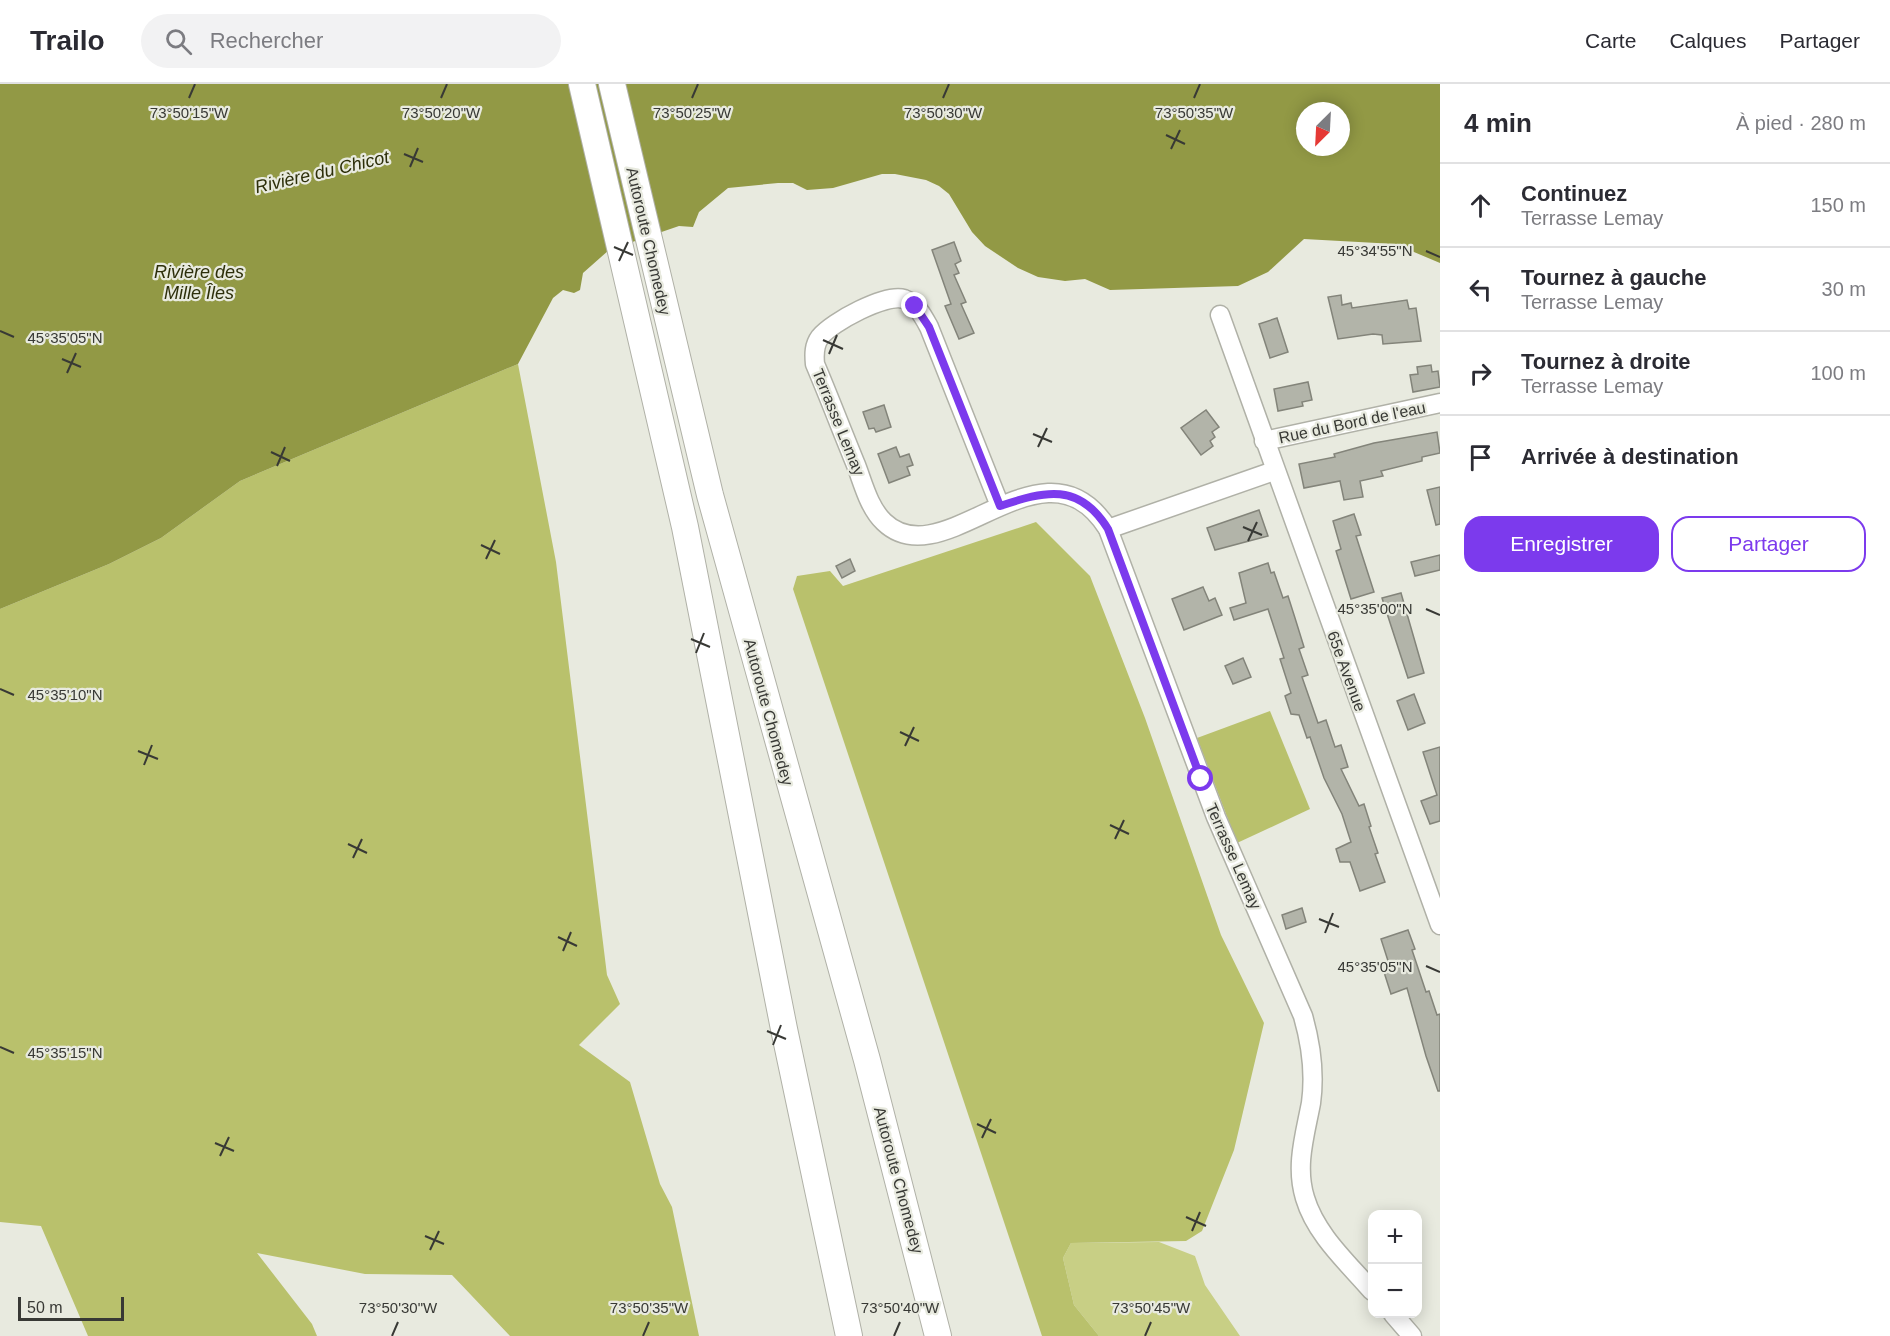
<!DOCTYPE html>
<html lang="fr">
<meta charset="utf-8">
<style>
:root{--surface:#fff;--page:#f2f2f3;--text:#2b2b33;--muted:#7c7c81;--line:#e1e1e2;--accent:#7c3aed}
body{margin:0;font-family:Arial,sans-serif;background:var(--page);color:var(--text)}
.controls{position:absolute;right:18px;bottom:18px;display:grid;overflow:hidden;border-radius:12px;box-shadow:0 3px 15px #0003}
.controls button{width:54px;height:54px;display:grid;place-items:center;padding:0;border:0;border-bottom:2px solid var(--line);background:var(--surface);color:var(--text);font:30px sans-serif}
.compass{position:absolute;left:1296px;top:18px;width:54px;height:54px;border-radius:50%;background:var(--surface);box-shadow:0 3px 15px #0003;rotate:204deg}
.scale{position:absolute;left:18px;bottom:15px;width:106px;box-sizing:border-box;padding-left:6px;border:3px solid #383935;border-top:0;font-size:16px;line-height:21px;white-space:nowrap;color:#383935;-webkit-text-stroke:4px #e8eadf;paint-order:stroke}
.stop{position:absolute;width:18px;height:18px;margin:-14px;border:4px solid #7c3aed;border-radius:50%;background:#fff}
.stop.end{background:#7c3aed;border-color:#fff;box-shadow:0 2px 6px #0008}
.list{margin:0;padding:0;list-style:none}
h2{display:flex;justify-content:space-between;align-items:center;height:78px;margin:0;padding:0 24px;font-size:26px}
h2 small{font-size:20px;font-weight:400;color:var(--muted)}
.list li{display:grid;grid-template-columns:39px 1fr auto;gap:18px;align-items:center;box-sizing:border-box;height:84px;padding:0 24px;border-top:2px solid var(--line)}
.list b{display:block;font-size:22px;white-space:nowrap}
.list p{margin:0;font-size:20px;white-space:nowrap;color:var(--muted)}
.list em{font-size:20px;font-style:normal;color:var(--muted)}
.actions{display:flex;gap:12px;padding:18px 24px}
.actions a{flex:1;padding:14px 0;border:2px solid var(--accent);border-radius:18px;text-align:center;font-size:21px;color:var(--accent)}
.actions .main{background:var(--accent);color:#fff}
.icon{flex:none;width:33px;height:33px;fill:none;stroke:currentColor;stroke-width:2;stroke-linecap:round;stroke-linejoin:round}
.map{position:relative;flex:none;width:1440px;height:1252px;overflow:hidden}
header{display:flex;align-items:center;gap:36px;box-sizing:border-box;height:84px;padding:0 30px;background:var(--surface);border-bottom:2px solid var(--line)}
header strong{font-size:28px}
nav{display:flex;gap:33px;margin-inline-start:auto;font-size:21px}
.search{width:420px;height:54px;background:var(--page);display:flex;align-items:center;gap:15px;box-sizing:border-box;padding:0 21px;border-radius:33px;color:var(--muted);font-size:22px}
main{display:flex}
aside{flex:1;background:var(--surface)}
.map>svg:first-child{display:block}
.green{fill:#c8cf85}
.forest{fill:#b9c16c}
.water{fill:#929945;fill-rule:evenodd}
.building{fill:#b2b4a9;stroke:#83847a;stroke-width:1.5}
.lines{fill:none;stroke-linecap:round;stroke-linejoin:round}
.minor-casing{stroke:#b0b1a7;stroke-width:21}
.highway-casing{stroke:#b0b1a7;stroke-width:28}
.minor{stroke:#fff;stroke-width:18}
.highway{stroke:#fff;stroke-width:26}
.route{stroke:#7c3aed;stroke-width:8}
.ticks{fill:none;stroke:#383935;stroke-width:2}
.labels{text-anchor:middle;stroke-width:4.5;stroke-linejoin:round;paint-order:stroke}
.street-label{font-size:16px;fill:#383935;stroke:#e8eadf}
.water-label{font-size:18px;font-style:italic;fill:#2d2f0a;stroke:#e8eadf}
.ticks-label{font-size:15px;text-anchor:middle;fill:#383935;stroke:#e8eadf;stroke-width:4.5;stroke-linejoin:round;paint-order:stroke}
</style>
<header>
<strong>Trailo</strong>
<div class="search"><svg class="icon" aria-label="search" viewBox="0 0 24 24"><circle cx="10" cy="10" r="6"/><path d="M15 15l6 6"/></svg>Rechercher</div>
<nav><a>Carte</a><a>Calques</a><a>Partager</a></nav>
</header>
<main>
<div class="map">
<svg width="1440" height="1252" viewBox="0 0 1440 1252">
<rect width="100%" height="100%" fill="#e8eadf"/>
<!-- green -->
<path class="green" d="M1159,1158L1195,1172L1205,1201L1240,1252H1099L1074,1221L1063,1174L1071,1159Z"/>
<!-- forest -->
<g class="forest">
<path d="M518,280L556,478L607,891L620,920L579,961L630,998L660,1100L672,1123L699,1252H510L452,1191L365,1190L257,1169L312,1240L317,1252H88L41,1142L0,1138V525L109,480L161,454L240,397Z"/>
<path d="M1036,438L1090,492L1145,634L1221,851L1264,939L1234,1066L1202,1147L1186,1157L1071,1159L1063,1174L1074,1221L1099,1252H1042L793,505L797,492L830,487L843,502Z"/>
<path d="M1270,627L1310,725L1237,759L1197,654Z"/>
</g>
<!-- water -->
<path class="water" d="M0,0H1440V179L1395,160L1304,155L1268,188L1238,202L1110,206L1085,195L1065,197L1038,193L1018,184L985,162L972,148L949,110L939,102L926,96L895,90H882L833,104L807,106L793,99H778L728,104L699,128L693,143L679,142L609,166L583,189L580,206L574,209L563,206L553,214L518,280L240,397L161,454L109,480L0,525ZM1305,27H1341V63H1305Z"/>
<!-- building -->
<g class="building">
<path d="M954,158L961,177L955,180L959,189L954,191L966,218L961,220L974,249L959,255L945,222L951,220L932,166Z"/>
<path d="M1341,211L1342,221L1351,219L1352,224L1407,216L1409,225L1416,224L1421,257L1383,260L1382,251L1373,250L1338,255L1328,213Z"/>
<path d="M1277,234L1288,268L1270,274L1259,240Z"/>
<path d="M1431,281L1432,288L1438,287L1440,303L1413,308L1410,291L1418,290L1417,283Z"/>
<path d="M1308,298L1312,316L1302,318L1303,322L1278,327L1274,305Z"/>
<path d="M884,321L891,343L876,348L874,344L869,345L863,328Z"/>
<path d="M1206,326L1219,343L1212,348L1215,353L1210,357L1213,362L1201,371L1181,344Z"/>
<path d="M1437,348L1440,369L1422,373V377L1381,387L1383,392L1360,397L1363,413L1344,416L1340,397L1304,404L1299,380L1335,373L1334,370L1374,359Z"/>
<path d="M896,363L900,373L909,370L913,381L907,383L910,391L889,399L878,370Z"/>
<path d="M1440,403V440L1436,441L1427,406Z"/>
<path d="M1259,426L1268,452L1215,466L1207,444Z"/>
<path d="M1354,430L1361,451L1356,452L1374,508L1351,515L1336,467L1341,465L1333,437Z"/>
<path d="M1440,471V486L1415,492L1411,478Z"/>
<path d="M850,475L855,487L842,494L836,482Z"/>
<path d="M1268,479L1271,489L1274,488L1283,514L1288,512L1295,534L1304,563L1299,565L1308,591L1302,593L1318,639L1326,636L1335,663L1341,661L1348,683L1341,685L1359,722L1364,720L1371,742L1369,743L1378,769L1375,770L1385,798L1360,807L1350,778H1340L1336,765L1351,758L1342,730L1324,694L1310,653L1307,654L1299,631L1291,630L1285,612L1291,609L1280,575L1284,574L1268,525L1234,536L1230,524L1246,519L1239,489Z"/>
<path d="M1203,503L1209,517L1215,514L1222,531L1184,546L1172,515Z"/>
<path d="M1401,509L1424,589L1408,594L1382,514Z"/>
<path d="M1243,574L1251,593L1233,600L1225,582Z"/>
<path d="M1414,610L1425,639L1408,646L1397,617Z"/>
<path d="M1440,663V737L1430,740L1421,717L1437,711L1423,668Z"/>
<path d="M1302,824L1306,838L1286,845L1282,831Z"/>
<path d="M1408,846L1415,865L1412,866L1426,908L1429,907L1437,931L1440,930V1007H1438L1426,972L1407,904L1391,910L1383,885L1390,883L1381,855Z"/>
</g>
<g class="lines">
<defs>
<g id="minor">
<path d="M1220,231L1440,841"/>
<path d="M1264,357L1440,319"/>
<path d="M1000,422L929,243C923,232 917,220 904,215C886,209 832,238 820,253C814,261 814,270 815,280C829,313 842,347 856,381C863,399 869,424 884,438C944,496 1044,343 1108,445L1216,733L1303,932C1311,960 1315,990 1311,1019C1305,1051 1295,1082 1305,1114C1316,1151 1348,1179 1372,1207"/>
<path d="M1108,445L1274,387"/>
<path d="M1393,1230L1412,1252"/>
</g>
<g id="highway">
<path d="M582,0L685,443L784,945L849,1252"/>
<path d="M612,0L710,411L867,976L938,1252"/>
</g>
</defs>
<!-- minor casing -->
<use href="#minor" class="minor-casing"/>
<!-- highway casing -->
<use href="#highway" class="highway-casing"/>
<!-- minor -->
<use href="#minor" class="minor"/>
<!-- highway -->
<use href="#highway" class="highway"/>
</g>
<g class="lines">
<!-- route -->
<path class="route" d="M915,222L929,243L1000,422C1045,407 1079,398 1108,445L1201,695"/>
</g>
<!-- ticks -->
<path class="ticks" d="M189,14L195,0M441,14L447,0M692,14L698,0M943,14L949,0M1194,14L1200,0M1166,51L1185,60M1171,65L1180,46M404,70L423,78M410,83L418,64M614,163L633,171M1426,167L1440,173M619,177L628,158M0,247L14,253M823,256L843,265M829,270L837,251M62,275L81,283M67,289L76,269M1033,350L1052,358M1038,363L1047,344M271,368L290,377M277,382L285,363M1243,443L1262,451M1248,457L1257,438M481,461L500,470M486,475L495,456M1426,525L1440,531M691,555L710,563M696,569L704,549M0,605L14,611M900,648L919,657M905,662L914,643M138,667L158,675M144,681L152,661M1110,741L1129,750M1115,755L1124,736M348,760L367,769M353,774L362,755M1319,835L1339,843M1325,849L1333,829M558,853L577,862M563,867L571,848M1426,882L1440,888M767,947L786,955M773,961L781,941M0,963L14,969M977,1040L996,1049M982,1054L991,1035M215,1059L234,1067M220,1072L229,1053M1186,1133L1206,1142M1192,1147L1200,1128M425,1152L444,1160M430,1166L439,1147M392,1252L398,1238M643,1252L649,1238M894,1252L900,1238M1145,1252L1151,1238"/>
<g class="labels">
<!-- street labels -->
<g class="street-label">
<text transform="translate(649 157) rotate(77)" y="6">Autoroute Chomedey</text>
<text transform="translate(839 338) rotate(68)" y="6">Terrasse Lemay</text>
<text transform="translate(1352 338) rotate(-12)" y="6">Rue du Bord de l'eau</text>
<text transform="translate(1347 587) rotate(70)" y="6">65e Avenue</text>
<text transform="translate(769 628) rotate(75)" y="6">Autoroute Chomedey</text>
<text transform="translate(1234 772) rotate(66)" y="6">Terrasse Lemay</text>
<text transform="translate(899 1096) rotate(75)" y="6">Autoroute Chomedey</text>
</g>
<!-- water labels -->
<g class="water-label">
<text transform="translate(322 88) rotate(-13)" y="6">Rivière du Chicot</text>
<text x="199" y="194">Rivière des<tspan x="199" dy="21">Mille Îles</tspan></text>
</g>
</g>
<g class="ticks-label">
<text x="189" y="34">73°50'15"W</text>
<text x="441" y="34">73°50'20"W</text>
<text x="943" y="34">73°50'30"W</text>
<text x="1194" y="34">73°50'35"W</text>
<text x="692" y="34">73°50'25"W</text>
<text x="1375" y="172">45°34'55"N</text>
<text x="65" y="259">45°35'05"N</text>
<text x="1375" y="530">45°35'00"N</text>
<text x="65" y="616">45°35'10"N</text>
<text x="1375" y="888">45°35'05"N</text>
<text x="65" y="974">45°35'15"N</text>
<text x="398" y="1229">73°50'30"W</text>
<text x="649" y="1229">73°50'35"W</text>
<text x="900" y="1229">73°50'40"W</text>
<text x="1151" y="1229">73°50'45"W</text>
</g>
</svg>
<div class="controls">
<button>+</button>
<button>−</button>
</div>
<svg class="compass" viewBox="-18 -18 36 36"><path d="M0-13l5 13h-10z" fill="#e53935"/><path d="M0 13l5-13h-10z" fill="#7c7c81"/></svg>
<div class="scale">50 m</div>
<div class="stop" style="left:1201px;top:695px"></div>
<div class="stop end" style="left:915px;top:222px"></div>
</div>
<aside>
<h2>4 min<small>À pied · 280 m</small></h2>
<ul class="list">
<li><svg class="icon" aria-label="ahead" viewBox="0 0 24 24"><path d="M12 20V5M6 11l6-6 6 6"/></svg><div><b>Continuez</b><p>Terrasse Lemay</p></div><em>150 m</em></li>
<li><svg class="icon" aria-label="left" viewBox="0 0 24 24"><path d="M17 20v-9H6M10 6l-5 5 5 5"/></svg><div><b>Tournez à gauche</b><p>Terrasse Lemay</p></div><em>30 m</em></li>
<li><svg class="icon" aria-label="right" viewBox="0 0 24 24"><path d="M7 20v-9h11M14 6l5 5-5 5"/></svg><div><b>Tournez à droite</b><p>Terrasse Lemay</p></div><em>100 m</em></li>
<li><svg class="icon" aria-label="arrive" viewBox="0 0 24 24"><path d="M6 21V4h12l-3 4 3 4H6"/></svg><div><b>Arrivée à destination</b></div></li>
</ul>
<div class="actions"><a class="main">Enregistrer</a><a>Partager</a></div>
</aside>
</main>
